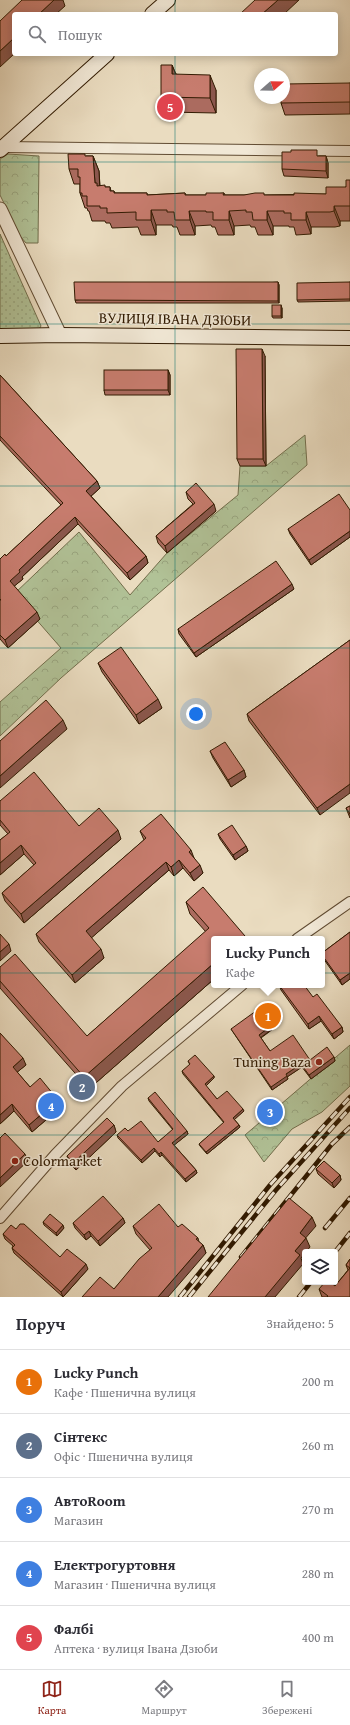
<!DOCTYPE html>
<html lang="uk">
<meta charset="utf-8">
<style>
:root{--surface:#fff;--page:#f2f2f3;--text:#2b2b33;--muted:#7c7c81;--line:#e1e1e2;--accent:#8f2418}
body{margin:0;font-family:"Gentium Book Plus",serif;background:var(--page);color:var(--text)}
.controls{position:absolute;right:12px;bottom:12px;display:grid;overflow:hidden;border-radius:4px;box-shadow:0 2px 10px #0003}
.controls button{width:36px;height:36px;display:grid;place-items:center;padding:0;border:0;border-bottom:1px solid var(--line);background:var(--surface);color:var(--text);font:20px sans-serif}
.compass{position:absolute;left:254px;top:68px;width:36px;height:36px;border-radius:50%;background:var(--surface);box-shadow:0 2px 10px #0003;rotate:70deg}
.you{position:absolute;left:196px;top:714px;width:14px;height:14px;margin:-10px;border:3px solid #fff;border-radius:50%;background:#1a73e8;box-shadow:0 0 0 6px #1a73e833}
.badge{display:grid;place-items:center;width:26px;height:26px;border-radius:50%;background:var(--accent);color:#fff;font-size:13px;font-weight:700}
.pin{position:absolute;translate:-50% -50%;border:2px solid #fff;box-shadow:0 1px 4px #0006}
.popup{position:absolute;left:211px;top:936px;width:114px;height:52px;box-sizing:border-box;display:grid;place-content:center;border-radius:4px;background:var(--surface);filter:drop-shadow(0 1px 3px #0005);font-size:13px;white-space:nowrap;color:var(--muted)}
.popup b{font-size:15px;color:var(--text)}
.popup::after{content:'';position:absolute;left:50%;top:100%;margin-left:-8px;border:8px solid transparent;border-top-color:var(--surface)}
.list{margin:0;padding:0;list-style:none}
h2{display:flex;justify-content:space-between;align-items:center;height:52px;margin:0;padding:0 16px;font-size:17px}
h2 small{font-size:13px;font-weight:400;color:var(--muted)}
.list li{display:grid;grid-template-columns:26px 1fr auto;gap:12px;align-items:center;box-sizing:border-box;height:64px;padding:0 16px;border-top:1px solid var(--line)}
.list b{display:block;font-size:15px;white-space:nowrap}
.list p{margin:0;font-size:13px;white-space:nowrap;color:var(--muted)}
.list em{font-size:13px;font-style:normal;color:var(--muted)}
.icon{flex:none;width:22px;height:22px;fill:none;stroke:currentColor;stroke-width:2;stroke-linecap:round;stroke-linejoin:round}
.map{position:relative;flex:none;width:350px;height:1297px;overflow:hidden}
.search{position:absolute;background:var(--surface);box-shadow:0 2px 10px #0003;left:12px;right:12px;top:12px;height:44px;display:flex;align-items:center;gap:10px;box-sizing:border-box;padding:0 14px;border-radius:4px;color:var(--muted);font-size:15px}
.sheet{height:372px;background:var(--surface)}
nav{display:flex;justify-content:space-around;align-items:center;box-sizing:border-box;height:56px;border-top:1px solid var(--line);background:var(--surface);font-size:11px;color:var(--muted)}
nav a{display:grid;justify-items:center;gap:2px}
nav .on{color:var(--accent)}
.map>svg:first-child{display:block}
.grass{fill:url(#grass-dots);stroke:#726e4c}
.forest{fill:url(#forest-crowns);stroke:#726e4c}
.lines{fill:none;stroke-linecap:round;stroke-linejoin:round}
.minor-casing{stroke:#604b32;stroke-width:12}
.tertiary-casing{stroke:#604b32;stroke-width:15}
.secondary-casing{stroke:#321b02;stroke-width:16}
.minor{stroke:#f1e8d6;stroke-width:10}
.tertiary{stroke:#f1e8d6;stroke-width:13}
.secondary{stroke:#f1e8d6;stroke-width:14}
.rail-casing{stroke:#321b02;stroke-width:4.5}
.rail{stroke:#f1e8d6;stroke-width:3;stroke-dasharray:9;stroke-linecap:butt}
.wall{fill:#ab6b5f;stroke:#321b02}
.shaded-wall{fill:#8b574d;stroke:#321b02}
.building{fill:#c77c6e;stroke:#321b02}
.grid{fill:none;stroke:#0f766e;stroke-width:1;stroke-opacity:0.55}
.poi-dot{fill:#8f2418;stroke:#f1e8d6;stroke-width:1.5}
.labels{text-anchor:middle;stroke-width:3;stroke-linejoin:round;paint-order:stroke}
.street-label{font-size:15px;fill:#321b02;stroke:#f1e8d6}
.poi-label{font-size:15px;fill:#321b02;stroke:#f1e8d6;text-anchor:end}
</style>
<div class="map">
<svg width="350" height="1297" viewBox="0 0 350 1297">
<defs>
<pattern id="grass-dots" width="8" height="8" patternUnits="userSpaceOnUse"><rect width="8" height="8" fill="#b1c297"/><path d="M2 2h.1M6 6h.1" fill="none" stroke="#99a680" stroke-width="1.8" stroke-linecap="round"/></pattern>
<pattern id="forest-crowns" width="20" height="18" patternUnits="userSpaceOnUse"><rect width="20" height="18" fill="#b1c297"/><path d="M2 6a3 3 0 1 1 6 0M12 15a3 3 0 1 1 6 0" fill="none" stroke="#99a680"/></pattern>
</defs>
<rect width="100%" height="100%" fill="#eadcc0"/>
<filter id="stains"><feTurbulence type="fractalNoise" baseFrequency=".005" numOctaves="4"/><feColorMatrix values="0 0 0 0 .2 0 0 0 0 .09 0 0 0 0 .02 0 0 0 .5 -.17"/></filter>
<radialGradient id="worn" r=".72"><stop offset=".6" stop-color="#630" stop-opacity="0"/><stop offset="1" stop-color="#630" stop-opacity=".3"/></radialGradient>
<!-- grass -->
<path class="grass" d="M0,234L41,326L38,331L0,332Z"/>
<!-- forest -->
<g class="forest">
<path d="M8,154L39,156L38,243H26L20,236L0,195V159Z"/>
<path d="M305,435L307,465L61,678L0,736V702L61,648L14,594L79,532L130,595L167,553L238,495L240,466H266Z"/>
<path d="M350,1045V1086L322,1112L292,1129L264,1162L245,1135Z"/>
</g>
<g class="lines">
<defs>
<g id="minor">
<path d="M3,147L350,151"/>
<path d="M297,939L350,902"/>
<path d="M0,1218L55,1155L122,1086L242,985"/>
</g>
<path id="tertiary" d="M0,209L60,335"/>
<g id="secondary">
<path d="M152,14L168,0"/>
<path d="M0,150L107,54"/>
<path d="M0,336L60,335L350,338"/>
</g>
</defs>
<!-- minor casing -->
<use href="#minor" class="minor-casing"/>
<!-- tertiary casing -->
<use href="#tertiary" class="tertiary-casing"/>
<!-- secondary casing -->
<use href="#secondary" class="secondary-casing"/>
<!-- minor -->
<use href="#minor" class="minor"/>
<!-- tertiary -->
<use href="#tertiary" class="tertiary"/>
<!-- secondary -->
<use href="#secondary" class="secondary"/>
<defs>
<g id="rail">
<path d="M325,1228L350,1198"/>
<path d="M335,1252L350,1233"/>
<path d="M241,1257L332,1144L350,1127"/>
<path d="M180,1297L270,1185L350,1097"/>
<path d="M189,1297L276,1190L350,1108"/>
<path d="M299,1297L311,1282"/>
</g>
</defs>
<!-- rail casing -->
<use href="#rail" class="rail-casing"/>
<!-- rail -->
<use href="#rail" class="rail"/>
</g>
<!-- wall -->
<g class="wall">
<path d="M172,65L176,74L216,90V113L167,112L161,97Z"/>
<path d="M350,83V114L285,115L281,103Z"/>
<path d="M86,156H93L99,171L100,186L106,187H110L111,191H114L115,193H147V195L185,193L186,195H206L224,193L225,195H264L326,194L346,187L350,180V221H340V226L335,227H311V234L296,235L294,227H289V226H273V235H258L255,227H251L250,225L234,226V235H218L215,227H212L211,225L195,226V235H180L177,227H173L172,225H156V235H141L138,227L112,228L110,223H106L105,221H92L89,211H88L87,208H85L80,193V184H74L69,169Z"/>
<path d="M319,156H326L328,163V178L284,176L282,169Z"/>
<path d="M278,282L279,285V303H76L75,300Z"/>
<path d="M350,282V301L298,302L297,300Z"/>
<path d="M282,308V318H273L272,316Z"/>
<path d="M265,356L266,466H240L237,459Z"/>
<path d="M168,370L170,375V395H105L104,390Z"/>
<path d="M0,375L97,481L100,488L91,496L146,556L148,563L130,580L78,524L22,577L23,579L14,586L40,619L8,648L0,639V559L6,556L61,505L0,440Z"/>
<path d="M186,492L216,511L167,553L158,543L156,536L193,504L188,499Z"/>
<path d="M350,510V537L311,565L290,534L288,529Z"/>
<path d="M294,589L196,657L179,634L178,629Z"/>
<path d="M350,640L320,815L249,721L247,714Z"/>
<path d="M98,663L162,708L139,724L102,672Z"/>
<path d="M210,751L244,770L246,777L231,787L213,758Z"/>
<path d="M0,801L79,826L121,839L24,923L5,901L2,893L34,865L24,854L0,875V840L8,834L0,825Z"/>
<path d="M350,806V818L346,808Z"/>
<path d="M140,831L194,858L203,873L194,881L183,868L174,876L169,870L91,938L104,958L75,983L39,942L36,934L144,840Z"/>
<path d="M218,834L246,846L248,851L235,860L220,839Z"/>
<path d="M186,902L245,936L247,939H214V979L89,1089L0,988V967L87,1036L206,932L190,914Z"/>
<path d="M350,932V979L342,985L323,958L322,953Z"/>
<path d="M279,985L313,997L342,1027L343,1032L334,1039L321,1021L309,1029L281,990Z"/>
<path d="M281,1023L261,1038L270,1051L310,1060L334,1057L335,1061L311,1079L302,1067L287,1077L288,1079L272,1090L233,1032L231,1029Z"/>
<path d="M0,1033L26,1065L17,1072L30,1087L61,1107L32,1132L14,1111L0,1124Z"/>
<path d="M188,1061L214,1076V1078L206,1086L217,1099L244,1111L234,1119L239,1125L240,1127L207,1154L200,1146L199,1144L224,1123L183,1074L182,1071L190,1065Z"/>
<path d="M148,1098L187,1131L188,1134L174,1145L196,1170L197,1173L186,1182L162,1155L160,1157L155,1151L142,1163L118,1138L117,1135L128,1131L158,1142L173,1130L149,1101Z"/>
<path d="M114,1125L116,1132L76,1170L69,1163L67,1156Z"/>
<path d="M316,1169L340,1175L341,1180L334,1188L318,1174Z"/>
<path d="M123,1218L125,1223L100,1246L91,1236L86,1240L75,1228L73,1223Z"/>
<path d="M43,1222L64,1228L57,1236L44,1225Z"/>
<path d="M133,1226L178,1227L198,1238L199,1242L203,1245L206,1253L114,1289L150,1250L136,1234Z"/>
<path d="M16,1229L60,1257L88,1269L63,1297L14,1253L12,1248L13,1246L5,1239L3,1234Z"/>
<path d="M350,1259V1297H322L319,1289L335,1286L348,1270L346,1265Z"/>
</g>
<!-- shaded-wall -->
<g class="shaded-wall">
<path d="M54,0H63L65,6L56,14H39Z"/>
<path d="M278,0H299L284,14H262Z"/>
<path d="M14,38V54L0,67V51Z"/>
<path d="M172,65L178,80L172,74Z"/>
<path d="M210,75L216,90V113L210,98Z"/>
<path d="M93,156L99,171L100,191L95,183Z"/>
<path d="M326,156L328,163V178L326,171Z"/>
<path d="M334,206L340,221V226L334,211Z"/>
<path d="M151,210L156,225V235L151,220Z"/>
<path d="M189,211L195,226V235L190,220Z"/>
<path d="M229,211L234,226V235L229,220Z"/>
<path d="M267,211L273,226V235L267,220Z"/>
<path d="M306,212L311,227V234L306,220Z"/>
<path d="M278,282L279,285V303L278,301Z"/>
<path d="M281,305L282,308V318L281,316Z"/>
<path d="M262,349L265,356L266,466L263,459Z"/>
<path d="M168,370L170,375V395L168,390Z"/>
<path d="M97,481L100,488L89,498L86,491Z"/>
<path d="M214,504L216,511L167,553L165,546Z"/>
<path d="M75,517L78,524L22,577L23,579L12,588L10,581L19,570Z"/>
<path d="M350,531V537L311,565L309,560Z"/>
<path d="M146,556L148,563L130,580L127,573Z"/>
<path d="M292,584L294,589L196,657L194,653Z"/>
<path d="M37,612L40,619L8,648L5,640Z"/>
<path d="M158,699L162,708L139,724L136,715Z"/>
<path d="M63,720L67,729L0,788V776Z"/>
<path d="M244,770L246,777L231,787L228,780Z"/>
<path d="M350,784V793L320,815L317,808Z"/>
<path d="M118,830L121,839L24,923L21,914Z"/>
<path d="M21,845L24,854L0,875V863Z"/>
<path d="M246,846L248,851L235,860L233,855Z"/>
<path d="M191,850L194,858L189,852Z"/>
<path d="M179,860L183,868L174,876L171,867Z"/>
<path d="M166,862L169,870L89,940L86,931Z"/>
<path d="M200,865L203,873L194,881L190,873Z"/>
<path d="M245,936L247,939H241Z"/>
<path d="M9,944L11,951L0,961V952Z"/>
<path d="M101,949L104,958L75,983L72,975Z"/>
<path d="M214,963V979L89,1089L84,1077Z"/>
<path d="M350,973V979L342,985L340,980Z"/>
<path d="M319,1016L321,1021L309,1029L308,1024Z"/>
<path d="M280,1019L281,1023L260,1038L259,1035Z"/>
<path d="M342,1027L343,1032L334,1039L332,1034Z"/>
<path d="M334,1057L335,1061L311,1079L309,1075Z"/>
<path d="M23,1058L26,1065L15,1074L13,1067Z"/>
<path d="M301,1064L302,1067L287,1077L288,1079L272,1090L271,1087L286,1074Z"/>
<path d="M214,1076V1078L206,1086L205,1084Z"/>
<path d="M58,1100L61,1107L32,1132L29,1125Z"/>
<path d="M12,1104L14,1111L0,1124V1115Z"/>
<path d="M243,1109L244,1111L234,1120L233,1118Z"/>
<path d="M114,1125L116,1132L76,1170L73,1163Z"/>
<path d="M239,1125L240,1127L207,1154L206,1152Z"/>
<path d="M187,1131L188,1134L173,1146L172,1143Z"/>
<path d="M154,1148L155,1151L142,1163L141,1160Z"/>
<path d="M161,1152L162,1155L160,1157L159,1154Z"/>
<path d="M25,1154L28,1161L0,1187V1178Z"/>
<path d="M196,1170L197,1173L186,1182L185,1179Z"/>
<path d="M340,1175L341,1180L334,1188L332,1183Z"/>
<path d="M312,1217L316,1226L303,1241L300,1233Z"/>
<path d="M123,1218L125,1223L100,1246L98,1241Z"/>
<path d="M63,1225L64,1228L57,1236L56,1233Z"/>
<path d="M89,1231L91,1236L86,1240L84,1235Z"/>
<path d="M306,1238L310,1247L301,1258L303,1264L275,1297H265L295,1251Z"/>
<path d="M203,1245L206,1253L168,1297H158Z"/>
<path d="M86,1264L88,1269L63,1297L61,1292Z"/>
</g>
<!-- building -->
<g class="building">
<path d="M22,0H54L39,14H14V38L0,51V21Z"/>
<path d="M255,0H278L262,14H240Z"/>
<path d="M161,65H172V74L210,75V98L161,97Z"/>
<path d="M350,83V102L281,103V98H284V84Z"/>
<path d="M291,150H317V156H326V171L282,169V152H291Z"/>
<path d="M68,154H85V156H93L95,183H97V186L105,185V187H110V191H114V193H147V195L185,193V195H206V193H224L223,195H244L255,193H264V195H294V193L326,194V187H346V180H350V206H334V211L330,212H306V220H291V213H284V211H267V220H253L252,212H246V210L229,211V220H213V212H206V211H189L190,220H175L174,212H167V210H151V220H136V212L107,213V208H100V206H87V196H82V193H80V177H78V169H69Z"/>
<path d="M74,282H278V301L75,300Z"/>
<path d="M350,282V299L297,300V283Z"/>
<rect x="272" y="305" width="9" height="11"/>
<path d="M236,349H262L263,459H237Z"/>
<rect x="104" y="370" width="64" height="20"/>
<path d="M0,375L97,481L86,491L146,556L127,573L75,517L19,570L20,572L10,581L37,612L5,640L0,635V600H1L0,599V559L5,554L6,556L63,503L0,436Z"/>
<path d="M196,483L214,504L165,546L156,536L195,503L186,492Z"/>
<path d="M339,494L350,510V531L309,560L288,529Z"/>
<path d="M276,561L292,584L194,653L178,629Z"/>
<path d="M350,640V784L317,808L247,714Z"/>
<path d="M121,647L158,699L136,715L98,663Z"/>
<path d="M46,700L63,720L0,776V741Z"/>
<path d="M225,742L244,770L228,780L210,751Z"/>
<path d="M34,772L79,826L99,808L118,830L21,914L2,893L36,863L21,845L0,863V840L10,832L0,820V801Z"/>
<path d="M350,806V814L346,808Z"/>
<path d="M161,814L191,850L189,852L200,865L190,873L179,860L171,867L166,862L86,931L101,949L72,975L36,934L146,838L140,831Z"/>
<path d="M232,825L246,846L233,855L218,834Z"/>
<path d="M203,887L245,936L241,939H214V963L84,1077L0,981V967L15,954L87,1036L209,928L186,902Z"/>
<path d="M350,932V973L340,980L322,955V953Z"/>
<path d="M0,934L9,944L0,952Z"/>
<path d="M279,985H304L313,997L317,994L342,1027L332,1034L319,1016L308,1024Z"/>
<path d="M267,1003L280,1019L259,1035L270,1051L293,1035L310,1060L327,1047L334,1057L309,1075L301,1064L286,1074L287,1076L271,1087L231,1029Z"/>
<path d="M0,1033L23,1058L13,1067L30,1087L40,1078L58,1100L29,1125L12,1104L0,1115Z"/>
<path d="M195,1055L214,1076L205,1084L217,1099L227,1091L243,1109L233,1118L239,1125L206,1152L199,1144L224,1122L182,1071L190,1064L188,1061Z"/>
<path d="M155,1092L187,1131L172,1143L196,1170L185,1179L161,1152L159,1154L154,1148L141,1160L117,1135L125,1128L128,1131L141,1121L158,1142L173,1129L148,1098Z"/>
<path d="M107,1118L114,1125L73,1163L67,1156Z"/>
<path d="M5,1133L25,1154L0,1178V1138Z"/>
<path d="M324,1161L340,1175L332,1183L316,1169Z"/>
<path d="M103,1196L123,1218L98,1241L89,1231L84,1235L73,1223Z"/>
<path d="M289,1198L312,1217L300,1233L306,1238L295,1251L300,1255L265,1297H208Z"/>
<path d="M159,1204L178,1227L182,1224L198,1238L196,1239L203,1245L158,1297H82L100,1277L114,1289L139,1259L152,1248L133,1226Z"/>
<path d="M50,1214L63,1225L56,1233L43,1222Z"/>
<path d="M20,1224H24L60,1257L67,1249L86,1264L61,1292L12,1248L15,1245L3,1234L11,1225L16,1229Z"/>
<path d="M350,1259V1297H327L328,1296L319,1289L325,1282H330L335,1286L350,1268L346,1265Z"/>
</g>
<!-- grid -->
<path class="grid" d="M175,0V14M175,54V1297M0,162H350M0,324H350M0,486H350M0,648H350M0,811H350M0,973H350M0,1135H350"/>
<!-- markers -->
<g class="poi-dot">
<circle cx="319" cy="1062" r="4"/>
<circle cx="15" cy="1161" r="4"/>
</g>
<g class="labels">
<!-- street labels -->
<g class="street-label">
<text transform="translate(175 319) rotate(1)" y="5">ВУЛИЦЯ ІВАНА ДЗЮБИ</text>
</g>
<!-- poi labels -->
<g class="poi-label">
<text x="311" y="1067">Tuning Baza</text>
<text x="23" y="1166" text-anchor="start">Colormarket</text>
</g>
</g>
<rect width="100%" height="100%" filter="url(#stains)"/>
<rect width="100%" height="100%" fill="url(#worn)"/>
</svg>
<div class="controls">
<button><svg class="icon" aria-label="layers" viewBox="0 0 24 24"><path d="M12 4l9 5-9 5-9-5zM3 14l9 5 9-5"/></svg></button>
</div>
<svg class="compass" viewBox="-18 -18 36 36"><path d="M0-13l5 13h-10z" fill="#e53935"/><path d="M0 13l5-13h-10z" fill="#7c7c81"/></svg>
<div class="you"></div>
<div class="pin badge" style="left:268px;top:1016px;background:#e8710a">1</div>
<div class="popup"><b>Lucky Punch</b>Кафе</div>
<div class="pin badge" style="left:82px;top:1087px;background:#5c6f8a">2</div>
<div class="pin badge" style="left:270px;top:1112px;background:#3f7fe0">3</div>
<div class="pin badge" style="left:51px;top:1106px;background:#3f7fe0">4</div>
<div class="pin badge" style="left:170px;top:107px;background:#e0444e">5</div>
<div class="search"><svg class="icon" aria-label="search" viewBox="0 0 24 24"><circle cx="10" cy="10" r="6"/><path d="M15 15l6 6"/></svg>Пошук</div>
</div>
<section class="sheet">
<h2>Поруч<small>Знайдено: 5</small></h2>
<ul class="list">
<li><span class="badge" style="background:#e8710a">1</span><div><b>Lucky Punch</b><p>Кафе · Пшенична вулиця</p></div><em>200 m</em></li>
<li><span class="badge" style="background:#5c6f8a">2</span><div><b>Сінтекс</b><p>Офіс · Пшенична вулиця</p></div><em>260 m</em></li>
<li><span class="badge" style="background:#3f7fe0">3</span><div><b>АвтоRoom</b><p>Магазин</p></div><em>270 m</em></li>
<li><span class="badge" style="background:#3f7fe0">4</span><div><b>Електрогуртовня</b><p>Магазин · Пшенична вулиця</p></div><em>280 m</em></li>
<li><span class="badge" style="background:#e0444e">5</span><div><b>Фалбі</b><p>Аптека · вулиця Івана Дзюби</p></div><em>400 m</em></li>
</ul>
</section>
<nav>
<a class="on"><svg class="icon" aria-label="map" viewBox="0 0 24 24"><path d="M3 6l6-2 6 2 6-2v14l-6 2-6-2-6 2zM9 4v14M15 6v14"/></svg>Карта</a>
<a><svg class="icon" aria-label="directions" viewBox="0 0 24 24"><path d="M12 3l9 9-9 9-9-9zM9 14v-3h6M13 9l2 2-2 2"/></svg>Маршрут</a>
<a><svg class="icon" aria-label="saved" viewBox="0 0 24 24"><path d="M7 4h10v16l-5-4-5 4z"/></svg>Збережені</a>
</nav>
